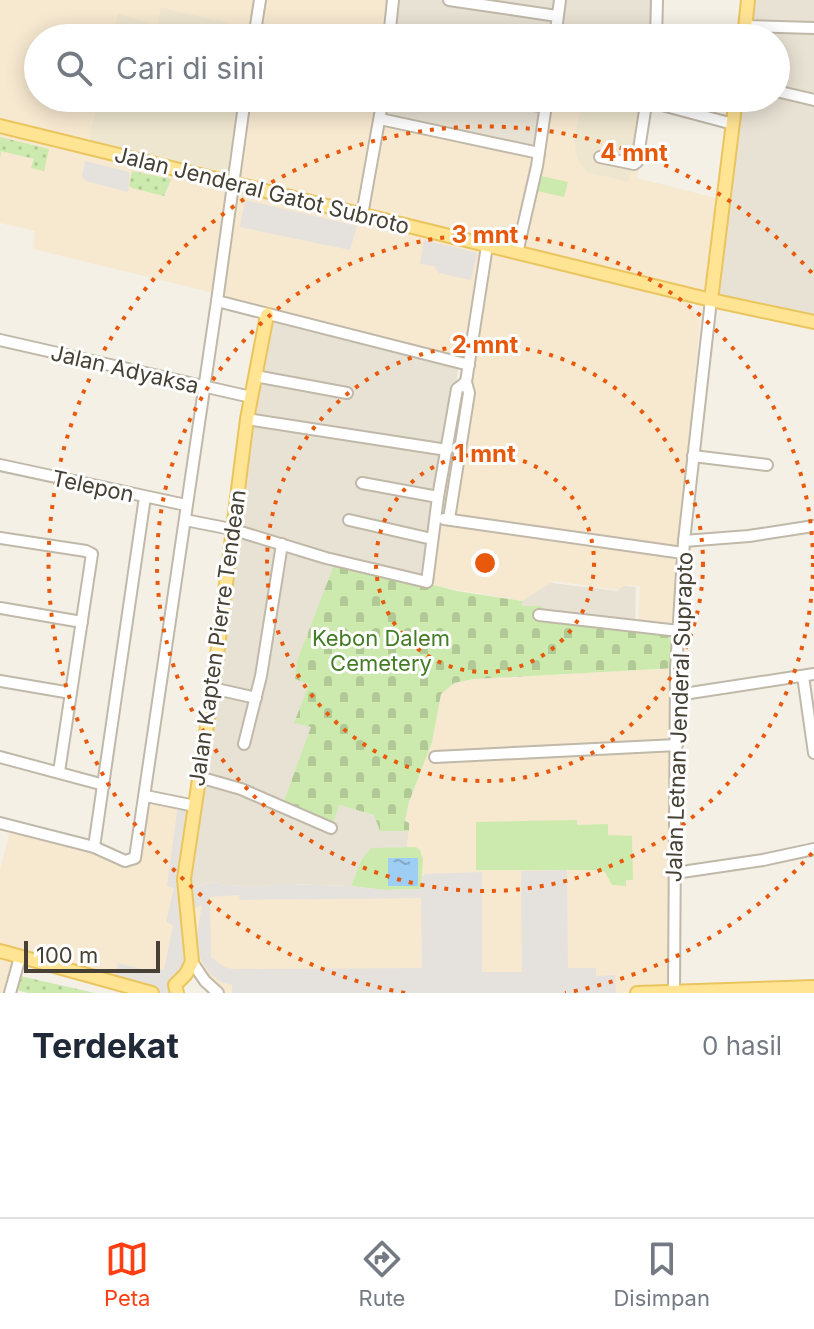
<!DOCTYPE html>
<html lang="id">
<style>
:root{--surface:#fff;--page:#f6f6f7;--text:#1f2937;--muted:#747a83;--line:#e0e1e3;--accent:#ff3e12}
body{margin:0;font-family:Inter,sans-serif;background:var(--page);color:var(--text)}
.scale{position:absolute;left:24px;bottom:20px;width:136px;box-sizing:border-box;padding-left:8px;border:4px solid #474135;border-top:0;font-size:22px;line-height:28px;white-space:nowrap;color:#474135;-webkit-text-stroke:6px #fff;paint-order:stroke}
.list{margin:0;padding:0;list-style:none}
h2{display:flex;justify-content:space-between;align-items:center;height:104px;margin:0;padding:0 32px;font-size:34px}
h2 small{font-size:26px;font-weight:400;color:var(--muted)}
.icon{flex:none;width:44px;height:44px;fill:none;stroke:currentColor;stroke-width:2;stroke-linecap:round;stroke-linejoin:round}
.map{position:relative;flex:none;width:814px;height:993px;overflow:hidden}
.search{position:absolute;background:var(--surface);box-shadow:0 4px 20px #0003;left:24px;right:24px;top:24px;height:88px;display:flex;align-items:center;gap:20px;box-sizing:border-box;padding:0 28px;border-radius:44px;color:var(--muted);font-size:30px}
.sheet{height:224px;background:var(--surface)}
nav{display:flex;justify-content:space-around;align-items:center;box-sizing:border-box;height:112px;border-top:2px solid var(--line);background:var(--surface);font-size:22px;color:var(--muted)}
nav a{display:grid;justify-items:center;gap:4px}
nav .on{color:var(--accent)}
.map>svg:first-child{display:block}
.residential{fill:#e8e2d4}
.commercial{fill:#f7e8d0;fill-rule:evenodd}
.education{fill:#eee6cf}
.grass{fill:#cceaad}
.cemetery{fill:url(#cemetery-stones)}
.park{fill:url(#park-dots)}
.parking{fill:#e5e2de;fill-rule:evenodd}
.water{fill:url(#water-ripples)}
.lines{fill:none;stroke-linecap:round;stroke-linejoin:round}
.minor-casing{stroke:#c0b8a8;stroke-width:14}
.major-casing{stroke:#eac55e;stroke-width:16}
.minor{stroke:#fff;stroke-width:10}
.major{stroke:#ffe494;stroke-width:12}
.ring{fill:none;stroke:#e8590c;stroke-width:4;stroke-dasharray:4 8}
.labels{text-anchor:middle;stroke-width:6;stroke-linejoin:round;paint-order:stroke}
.street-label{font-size:22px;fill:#474135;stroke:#fff}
.park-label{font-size:22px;fill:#437c25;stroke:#fff}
.centre{fill:#e8590c;stroke:#fff;stroke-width:4}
.ring-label{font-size:24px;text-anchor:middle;font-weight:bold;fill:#e8590c;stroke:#fff;stroke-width:6;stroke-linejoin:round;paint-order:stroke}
</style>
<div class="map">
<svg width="814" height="993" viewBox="0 0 814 993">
<defs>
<pattern id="cemetery-stones" width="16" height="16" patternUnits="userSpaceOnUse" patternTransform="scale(2)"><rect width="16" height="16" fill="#cceaad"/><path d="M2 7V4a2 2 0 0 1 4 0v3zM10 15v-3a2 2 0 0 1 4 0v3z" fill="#b1ca95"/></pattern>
<pattern id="park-dots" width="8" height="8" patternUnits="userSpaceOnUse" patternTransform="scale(2)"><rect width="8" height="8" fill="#cceaad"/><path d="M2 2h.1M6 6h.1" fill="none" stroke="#b1ca95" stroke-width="1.8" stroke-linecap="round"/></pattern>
<pattern id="water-ripples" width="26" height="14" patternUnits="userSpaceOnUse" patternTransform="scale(2)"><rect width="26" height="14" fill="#9fcef4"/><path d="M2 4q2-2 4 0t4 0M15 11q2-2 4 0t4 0" fill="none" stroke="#83a9c6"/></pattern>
</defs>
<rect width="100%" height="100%" fill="#f4f0e6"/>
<!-- residential -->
<g class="residential">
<path d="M393,0H657L656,38H389Z"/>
<path d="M750,0H814V320L709,301L738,98H776V38H746Z"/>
<path d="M383,98H547L539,153L380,119Z"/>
<path d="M267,315L459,363L427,582L295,679L309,683L311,726L332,823L339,805L374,815L380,831H409L407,848L400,847L361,859L351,886L283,884L254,887L219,884L215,881L184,890Z"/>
<path d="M552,583L618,591L619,585L636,587L635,628L554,620L521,606L524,584Z"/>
</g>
<!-- commercial -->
<g class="commercial">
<path d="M0,0H393L389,38H38V98H383L381,118L539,153L549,98H653L637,178L728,201L715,295L520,245L487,246L469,365L217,301L218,294L33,249L35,231L0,223Z"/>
<path d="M494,252L679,298L689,303L700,321L671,630L638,625L640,586L625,585L618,590L554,581L522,601L431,585L436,532L450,510L490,258Z"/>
<path d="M676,668L674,991L814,993H221L192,962L181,983L169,993L21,957L10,993H0V870L11,828L95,850L135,866L146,796L195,806L185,890L215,881L219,884L254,887L283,884L351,886L385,890L421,889L422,853L416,847L407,848L409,823L405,822L409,802L432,742L441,694L454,683L474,679ZM577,821V825L608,836H632L606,838L476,836Z"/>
</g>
<!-- education -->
<g class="education">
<path d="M161,8L256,29L254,38H112L118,14L157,25Z"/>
<path d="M99,98H245L232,179L91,147L90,135Z"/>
<path d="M584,98H645L629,182L587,172L577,158L574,138Z"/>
</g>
<!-- grass -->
<g class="grass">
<path d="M541,176L568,182L564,197L538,191Z"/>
<path d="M577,820V825L608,824V835L632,836L633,880H626V886L612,885L605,872L597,870H476V822Z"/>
<path d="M416,847L420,850L423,859L421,889L385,890L351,886L361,860L371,848Z"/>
</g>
<!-- cemetery -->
<path class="cemetery" d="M336,560L457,591L522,601V606H541L554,620L679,631L676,668L474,679L454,683L441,694L432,742L409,802L405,821L409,823V831H380L374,815L339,805L333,823L283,804L311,727L294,723L309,684L295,679L297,661Z"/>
<!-- park -->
<g class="park">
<path d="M0,137L49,149L44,171L31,168L34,159L1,151L0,159Z"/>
<path d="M132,171L171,179L164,196L132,188L129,186Z"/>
<path d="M20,976L95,993H28L17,990Z"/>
</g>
<!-- parking -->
<g class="parking">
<path d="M85,161L130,172L128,192L86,181L82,176Z"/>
<path d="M245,200L357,226L350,250L240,227Z"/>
<path d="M424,240L477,253L471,280L439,273L434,266L420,264Z"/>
<path d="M178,804L195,806L184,879L192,962L181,983L169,993H152L114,983L118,963L153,972L156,968L164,970L173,925L166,922L174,888L167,886Z"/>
<path d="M567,870L568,968H596V976L615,975L616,993H232V985L221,982L210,974L198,955L196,941L202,905L186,910V890L215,881L219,884L254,887L283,884L351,886L385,890L421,889L422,877L425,874L482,872V972H522L521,871ZM239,895L240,900L421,898L422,968L232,969L223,966L211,957L210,897Z"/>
</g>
<!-- water -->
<rect class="water" x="388" y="858" width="30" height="28"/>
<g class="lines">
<defs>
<g id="minor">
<path d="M449,0L557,16"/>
<path d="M745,26L814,28"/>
<path d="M389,35L407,38"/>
<path d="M254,38L260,0"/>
<path d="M389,38L393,0"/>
<path d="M555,38L560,0"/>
<path d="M656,38L657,0"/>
<path d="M776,91L814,100"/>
<path d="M245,98L217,301L469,365"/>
<path d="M494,98L546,107"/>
<path d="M647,101L733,124"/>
<path d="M380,119L539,153"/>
<path d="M600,157L634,164L637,162L647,98"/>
<path d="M362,215L383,98"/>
<path d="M517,253L537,166L547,98"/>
<path d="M0,340L251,397"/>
<path d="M255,376L347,393"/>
<path d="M247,419L447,450"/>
<path d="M693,456L767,465"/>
<path d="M0,465L186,505"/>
<path d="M362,483L438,497"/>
<path d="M444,519L683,553"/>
<path d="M449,519L469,393L466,382L487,246"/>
<path d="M185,520L231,529L326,558L427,582L438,497L457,389L466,382"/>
<path d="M349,520L432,539"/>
<path d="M0,538L86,551L92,554L59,772"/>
<path d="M684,541L749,536L814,526"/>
<path d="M0,608L82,622"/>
<path d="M539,615L679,631"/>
<path d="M803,676L814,753"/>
<path d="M0,681L71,693"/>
<path d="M212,688L256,698"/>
<path d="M677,695L814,674"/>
<path d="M244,744L261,676L282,544"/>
<path d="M0,757L104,785"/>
<path d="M435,757L677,745"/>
<path d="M199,777L241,789L331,828"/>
<path d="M146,796L195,806"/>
<path d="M0,823L94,847L125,861L135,858L217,301"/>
<path d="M94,847L145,497"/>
<path d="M675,873L763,860L814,849"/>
<path d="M192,962L205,981L218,993"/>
<path d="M10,993L20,957"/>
<path d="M674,993L676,669L684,541L711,300"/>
</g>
<g id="major">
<path d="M744,38L748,0"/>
<path d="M0,126L711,300L814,322"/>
<path d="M711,300L736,98"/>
<path d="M0,951L152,993"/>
<path d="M177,993L175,985L186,974L192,962L184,879L213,686L247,419L267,315"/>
<path d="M637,993L814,987"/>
</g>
</defs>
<!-- minor casing -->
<use href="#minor" class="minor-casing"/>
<!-- major casing -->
<use href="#major" class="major-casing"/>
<!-- minor -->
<use href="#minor" class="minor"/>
<!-- major -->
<use href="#major" class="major"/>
</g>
<!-- distance rings -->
<g class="ring">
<circle cx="485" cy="563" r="109"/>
<circle cx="485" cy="563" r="218"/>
<circle cx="485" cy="563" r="328"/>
<path d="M812 853A437 437 0 0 1 565 993M405 993A437 437 0 1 1 812 273"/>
</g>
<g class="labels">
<!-- street labels -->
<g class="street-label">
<text transform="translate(262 190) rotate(14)" y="8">Jalan Jenderal Gatot Subroto</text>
<text transform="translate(125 369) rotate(13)" y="8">Jalan Adyaksa</text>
<text transform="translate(93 486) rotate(12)" y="8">Telepon</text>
<text transform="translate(217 638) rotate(-82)" y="8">Jalan Kapten Pierre Tendean</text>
<text transform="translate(679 717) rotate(-88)" y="8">Jalan Letnan Jenderal Suprapto</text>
</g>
<!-- park labels -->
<g class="park-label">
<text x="381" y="646">Kebon Dalem<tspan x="381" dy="25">Cemetery</tspan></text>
</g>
</g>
<circle cx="485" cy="563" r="12" class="centre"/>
<g class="ring-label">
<text x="634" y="161">4 mnt</text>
<text x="485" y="243">3 mnt</text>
<text x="485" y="353">2 mnt</text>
<text x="485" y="462">1 mnt</text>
</g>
</svg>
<div class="scale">100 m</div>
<div class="search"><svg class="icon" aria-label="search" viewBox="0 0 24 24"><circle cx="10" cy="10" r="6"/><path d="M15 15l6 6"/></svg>Cari di sini</div>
</div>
<section class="sheet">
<h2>Terdekat<small>0 hasil</small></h2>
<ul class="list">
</ul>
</section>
<nav>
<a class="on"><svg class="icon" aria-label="map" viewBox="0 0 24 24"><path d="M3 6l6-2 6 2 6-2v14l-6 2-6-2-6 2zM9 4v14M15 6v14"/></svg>Peta</a>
<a><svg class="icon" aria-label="directions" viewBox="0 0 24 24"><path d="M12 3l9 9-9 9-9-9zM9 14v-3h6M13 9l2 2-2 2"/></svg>Rute</a>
<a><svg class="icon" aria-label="saved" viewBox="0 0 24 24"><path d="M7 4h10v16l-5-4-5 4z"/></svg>Disimpan</a>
</nav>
